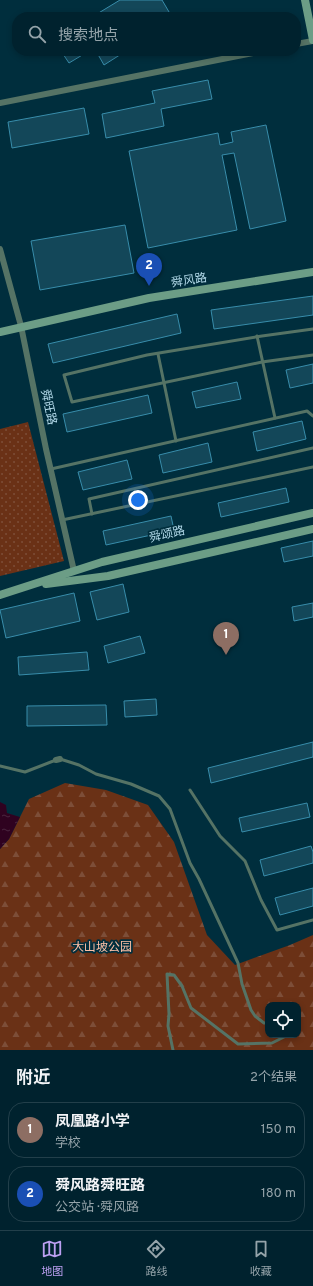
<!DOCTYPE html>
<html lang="zh">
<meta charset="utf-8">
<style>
:root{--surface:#00222e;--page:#0e2f3a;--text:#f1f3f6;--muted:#95a4aa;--line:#223f4a;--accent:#bca0f2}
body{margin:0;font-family:Overpass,"Noto Sans SC",sans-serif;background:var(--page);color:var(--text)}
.controls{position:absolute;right:12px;bottom:12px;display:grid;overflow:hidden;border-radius:8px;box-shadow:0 2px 6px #0003}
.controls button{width:36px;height:36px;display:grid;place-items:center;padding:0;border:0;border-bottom:1px solid var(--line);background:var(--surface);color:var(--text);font:20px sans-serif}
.you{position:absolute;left:138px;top:500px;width:14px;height:14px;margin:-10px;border:3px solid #fff;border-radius:50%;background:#1a73e8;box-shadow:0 0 0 6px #1a73e833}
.badge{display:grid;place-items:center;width:26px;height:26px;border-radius:50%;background:var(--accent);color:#fff;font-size:13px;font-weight:700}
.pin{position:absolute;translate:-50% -33px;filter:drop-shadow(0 1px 2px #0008)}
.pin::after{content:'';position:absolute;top:21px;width:14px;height:12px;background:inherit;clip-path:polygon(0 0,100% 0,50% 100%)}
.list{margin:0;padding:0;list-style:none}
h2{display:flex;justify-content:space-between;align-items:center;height:52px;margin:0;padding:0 16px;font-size:17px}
h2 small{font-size:13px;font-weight:400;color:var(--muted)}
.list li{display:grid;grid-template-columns:26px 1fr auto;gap:12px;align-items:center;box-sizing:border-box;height:56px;margin:0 8px 8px;padding:0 8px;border:1px solid var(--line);border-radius:16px}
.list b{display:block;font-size:15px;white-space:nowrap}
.list p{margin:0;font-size:13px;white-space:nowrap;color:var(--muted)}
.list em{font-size:13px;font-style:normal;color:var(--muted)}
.icon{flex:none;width:22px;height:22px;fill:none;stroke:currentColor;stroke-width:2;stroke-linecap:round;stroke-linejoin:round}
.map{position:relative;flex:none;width:313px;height:1050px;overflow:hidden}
.search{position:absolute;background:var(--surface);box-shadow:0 2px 6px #0003;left:12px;right:12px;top:12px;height:44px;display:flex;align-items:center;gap:10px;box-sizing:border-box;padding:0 14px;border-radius:16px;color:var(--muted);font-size:15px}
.sheet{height:180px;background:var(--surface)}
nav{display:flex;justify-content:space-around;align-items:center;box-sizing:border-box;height:56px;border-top:1px solid var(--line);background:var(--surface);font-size:11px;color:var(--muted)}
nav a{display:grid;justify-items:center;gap:2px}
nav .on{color:var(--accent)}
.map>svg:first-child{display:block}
.forest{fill:url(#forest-firs);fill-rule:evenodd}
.park{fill:url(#park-dots)}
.water{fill:url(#water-ripples)}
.building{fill:#134759;stroke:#388dab}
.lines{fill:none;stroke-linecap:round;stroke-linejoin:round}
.lane{stroke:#557365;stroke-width:3}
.street{stroke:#557365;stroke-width:6}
.secondary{stroke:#6c9d86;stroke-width:8}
.labels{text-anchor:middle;stroke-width:3.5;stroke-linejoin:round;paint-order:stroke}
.street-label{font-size:12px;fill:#b2d9e9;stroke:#002e3d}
.park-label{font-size:12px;fill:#fdc0a6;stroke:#002e3d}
</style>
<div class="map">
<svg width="313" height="1050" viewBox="0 0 313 1050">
<defs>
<pattern id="forest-firs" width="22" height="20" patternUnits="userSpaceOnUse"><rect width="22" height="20" fill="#6a3116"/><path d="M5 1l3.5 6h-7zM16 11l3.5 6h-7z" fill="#7d4e38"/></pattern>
<pattern id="park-dots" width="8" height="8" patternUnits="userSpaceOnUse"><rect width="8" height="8" fill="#6a3116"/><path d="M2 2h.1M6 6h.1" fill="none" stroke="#7d4e38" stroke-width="1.8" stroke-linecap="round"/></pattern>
<pattern id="water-ripples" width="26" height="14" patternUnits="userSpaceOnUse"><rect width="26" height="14" fill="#2f0220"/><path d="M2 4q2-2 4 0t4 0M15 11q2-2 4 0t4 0" fill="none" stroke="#4b2640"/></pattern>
</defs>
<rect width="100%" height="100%" fill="#002e3d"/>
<!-- forest -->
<path class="forest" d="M65,783L106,790L148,805L174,842L207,935L235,965L290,945L313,935V1050H0V849L9,839L29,799ZM268,1005H298V1035H268Z"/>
<!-- park -->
<path class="park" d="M28,422L64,561L0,576V429Z"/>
<!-- water -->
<path class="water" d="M0,802L6,805L7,813L20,817L9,839L0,849Z"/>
<!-- building -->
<g class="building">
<path d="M120,0H162L172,17H92Z"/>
<path d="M61,51H89L69,63Z"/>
<path d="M96,51H126L104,65Z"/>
<path d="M208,80L212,99L161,109L164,126L106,138L102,114L155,103L152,91Z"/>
<path d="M84,108L89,134L12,148L8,122Z"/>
<path d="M266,125L286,221L250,229L234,153L222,155L237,230L148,248L129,151L218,133L220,145L233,142L231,132Z"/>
<path d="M125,225L134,273L40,290L31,241Z"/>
<path d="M313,296V315L214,329L211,310Z"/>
<path d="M177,314L181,333L53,363L48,344Z"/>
<path d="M313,364V383L290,388L286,370Z"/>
<path d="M237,382L241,399L196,408L192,392Z"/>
<path d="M148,395L152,413L67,432L63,414Z"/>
<path d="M302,421L306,439L257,451L253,432Z"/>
<path d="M208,443L212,462L163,473L159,455Z"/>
<path d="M127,460L132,479L83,490L78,472Z"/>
<path d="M286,488L289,502L221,517L218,503Z"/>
<path d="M171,516L174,530L106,545L103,531Z"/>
<path d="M313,541V556L284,562L281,548Z"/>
<path d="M123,584L129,612L97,620L90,592Z"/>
<path d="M74,593L80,621L6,638L0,610Z"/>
<path d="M313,603V617L294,621L292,607Z"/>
<path d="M140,636L145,653L108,663L104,646Z"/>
<path d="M87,652L89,670L19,675L18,657Z"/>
<path d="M156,699L157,715L125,717L124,701Z"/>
<path d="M106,705L107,725L27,726V706Z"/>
<path d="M313,742V757L211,783L208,768Z"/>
<path d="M307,803L310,817L242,832L239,818Z"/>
<path d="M311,846L313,852V863L264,876L260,860Z"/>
<path d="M313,888V906L280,915L275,898Z"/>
</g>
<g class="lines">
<!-- lane -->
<g class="lane">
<path d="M313,329L262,336L147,355L64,375L72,402L262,362L313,355"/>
<path d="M257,336L275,418"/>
<path d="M158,354L176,441"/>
<path d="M51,469L307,411L313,416"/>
<path d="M92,514L89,499L313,448"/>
<path d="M62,520L313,467"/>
<path d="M60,759L79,765L96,774L131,784L159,796L170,809L190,863L199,879L238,963L242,984L251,1010L255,1016L264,1023H268"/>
<path d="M0,766L25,772L56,760"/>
<path d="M190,790L220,836L245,861L261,900L277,930L313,920"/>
<path d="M173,1050L168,1026L169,1014L167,974L174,975L182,986L191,1008L238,1044L272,1043L288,1035"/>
</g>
<!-- street -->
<g class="street">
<path d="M296,44L313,41"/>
<path d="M0,103L263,51"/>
<path d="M0,249L21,326L46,449L74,571"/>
<path d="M56,760L60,759"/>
</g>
<!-- secondary -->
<g class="secondary">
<path d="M305,0L313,40"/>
<path d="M0,332L149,298L313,272"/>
<path d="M46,584L108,576L313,529"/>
<path d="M0,595L102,562L313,513"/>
</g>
</g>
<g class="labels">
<!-- street labels -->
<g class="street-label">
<text transform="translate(189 280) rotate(-9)" y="4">舜风路</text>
<text transform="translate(49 407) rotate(78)" y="4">舜旺路</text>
<text transform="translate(167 534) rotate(-13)" y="4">舜颂路</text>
</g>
<!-- park labels -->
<g class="park-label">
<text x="102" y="951">大山坡公园</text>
</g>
</g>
</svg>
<div class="controls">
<button><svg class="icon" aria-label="locate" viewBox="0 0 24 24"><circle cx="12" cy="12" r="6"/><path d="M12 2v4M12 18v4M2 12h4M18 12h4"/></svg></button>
</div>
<div class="you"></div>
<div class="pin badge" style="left:226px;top:655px;background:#8d6e63">1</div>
<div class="pin badge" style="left:149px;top:286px;background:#1a4fb4">2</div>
<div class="search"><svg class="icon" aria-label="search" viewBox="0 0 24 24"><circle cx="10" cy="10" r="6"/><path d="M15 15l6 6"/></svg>搜索地点</div>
</div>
<section class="sheet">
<h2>附近<small>2个结果</small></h2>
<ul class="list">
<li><span class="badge" style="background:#8d6e63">1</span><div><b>凤凰路小学</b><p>学校</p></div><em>150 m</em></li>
<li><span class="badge" style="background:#1a4fb4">2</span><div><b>舜风路舜旺路</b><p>公交站 · 舜风路</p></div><em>180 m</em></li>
</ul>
</section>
<nav>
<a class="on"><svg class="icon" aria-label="map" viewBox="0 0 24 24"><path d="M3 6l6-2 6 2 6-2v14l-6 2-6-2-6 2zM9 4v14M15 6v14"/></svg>地图</a>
<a><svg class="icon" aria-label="directions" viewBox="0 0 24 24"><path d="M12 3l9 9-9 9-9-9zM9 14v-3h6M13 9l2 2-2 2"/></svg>路线</a>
<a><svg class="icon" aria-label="saved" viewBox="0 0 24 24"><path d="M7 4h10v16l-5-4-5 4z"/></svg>收藏</a>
</nav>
